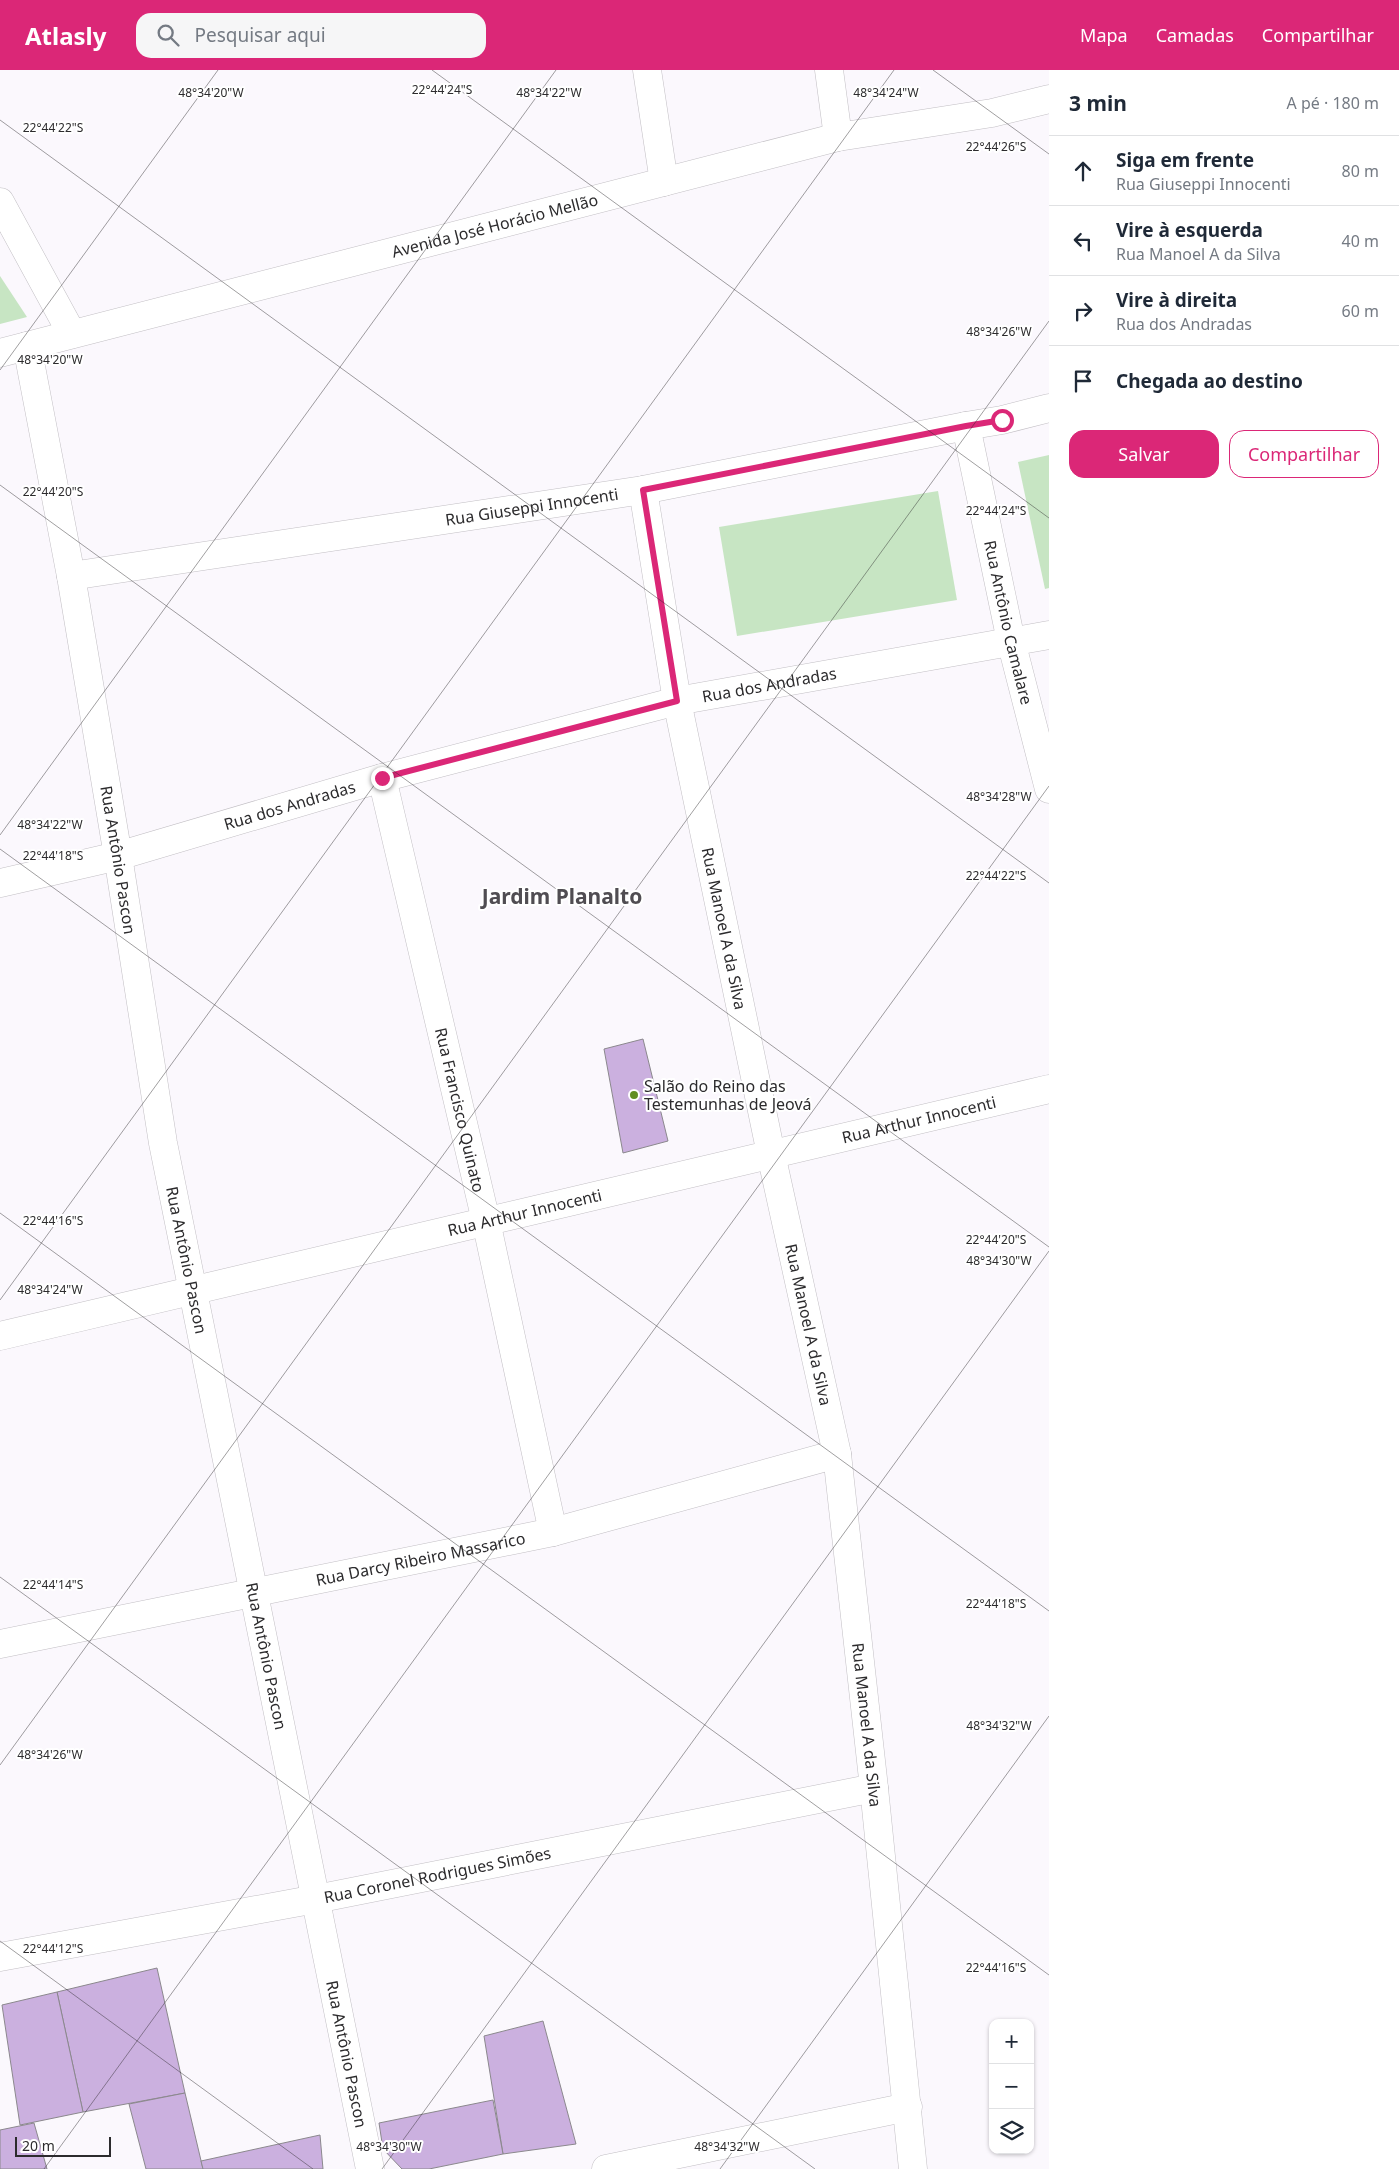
<!DOCTYPE html>
<html lang="pt">
<meta charset="utf-8">
<style>
:root{--surface:#fff;--page:#f6f6f7;--text:#1f2937;--muted:#747a83;--line:#e0e1e3;--accent:#db2777}
body{margin:0;font-family:"Noto Sans",sans-serif;background:var(--page);color:var(--text)}
.controls{position:absolute;right:15px;bottom:15px;display:grid;overflow:hidden;border-radius:10px;box-shadow:0 1px 4px #0004}
.controls button{width:45px;height:45px;display:grid;place-items:center;padding:0;border:0;border-bottom:1px solid var(--line);background:var(--surface);color:var(--text);font:25px sans-serif}
.scale{position:absolute;left:15px;bottom:12px;width:96px;box-sizing:border-box;padding-left:5px;border:2px solid #2c2b2d;border-top:0;font-size:14px;line-height:18px;white-space:nowrap;color:#2c2b2d;-webkit-text-stroke:4px #fff;paint-order:stroke}
.stop{position:absolute;width:15px;height:15px;margin:-11px;border:4px solid #db2777;border-radius:50%;background:#fff}
.stop.end{background:#db2777;border-color:#fff;box-shadow:0 1px 5px #0008}
.list{margin:0;padding:0;list-style:none}
h2{display:flex;justify-content:space-between;align-items:center;height:65px;margin:0;padding:0 20px;font-size:21px}
h2 small{font-size:16px;font-weight:400;color:var(--muted)}
.list li{display:grid;grid-template-columns:32px 1fr auto;gap:15px;align-items:center;box-sizing:border-box;height:70px;padding:0 20px;border-top:1px solid var(--line)}
.list b{display:block;font-size:19px;white-space:nowrap}
.list p{margin:0;font-size:16px;white-space:nowrap;color:var(--muted)}
.list em{font-size:16px;font-style:normal;color:var(--muted)}
.actions{display:flex;gap:10px;padding:15px 20px}
.actions a{flex:1;padding:11px 0;border:1px solid var(--accent);border-radius:15px;text-align:center;font-size:18px;color:var(--accent)}
.actions .main{background:var(--accent);color:#fff}
.icon{flex:none;width:28px;height:28px;fill:none;stroke:currentColor;stroke-width:2;stroke-linecap:round;stroke-linejoin:round}
.map{position:relative;flex:none;width:1049px;height:2099px;overflow:hidden}
header{display:flex;align-items:center;gap:30px;box-sizing:border-box;height:70px;padding:0 25px;background:var(--accent);color:#fff}
header strong{font-size:24px}
nav{display:flex;gap:28px;margin-inline-start:auto;font-size:18px}
.search{width:350px;height:45px;background:var(--page);display:flex;align-items:center;gap:12px;box-sizing:border-box;padding:0 18px;border-radius:15px;color:var(--muted);font-size:19px}
main{display:flex}
aside{flex:1;background:var(--surface)}
.map>svg:first-child{display:block}
.green{fill:#c7e5c3}
.building{fill:#cbb0df;stroke:#8b888d}
.lines{fill:none;stroke-linecap:round;stroke-linejoin:round}
.street-casing{stroke:#c2bfc4;stroke-width:29}
.secondary-casing{stroke:#c2bfc4;stroke-width:29}
.street{stroke:#fff;stroke-width:28}
.secondary{stroke:#fff;stroke-width:28}
.route{stroke:#db2777;stroke-width:6}
.ticks{fill:none;stroke:#2c2b2d;stroke-width:1;stroke-opacity:0.45}
.poi-dot{fill:#618e21;stroke:#fff;stroke-width:2}
.labels{text-anchor:middle;stroke-width:4;stroke-linejoin:round;paint-order:stroke}
.street-label{font-size:16px;fill:#2c2b2d;stroke:#fff}
.poi-label{font-size:16px;fill:#2c2b2d;stroke:#fff;text-anchor:start}
.district-label{font-size:21px;font-weight:bold;fill:#504d52;stroke:#fff}
.ticks-label{font-size:12px;text-anchor:middle;fill:#2c2b2d;stroke:#fff;stroke-width:4;stroke-linejoin:round;paint-order:stroke}
</style>
<header>
<strong>Atlasly</strong>
<div class="search"><svg class="icon" aria-label="search" viewBox="0 0 24 24"><circle cx="10" cy="10" r="6"/><path d="M15 15l6 6"/></svg>Pesquisar aqui</div>
<nav><a>Mapa</a><a>Camadas</a><a>Compartilhar</a></nav>
</header>
<main>
<div class="map">
<svg width="1049" height="2099" viewBox="0 0 1049 2099">
<rect width="100%" height="100%" fill="#fbf8fd"/>
<!-- green -->
<g class="green">
<path d="M0,206L27,247L0,254Z"/>
<path d="M1049,385V518L1045,519L1018,392Z"/>
<path d="M938,421L957,530L737,566L719,457Z"/>
</g>
<!-- building -->
<g class="building">
<path d="M643,969L668,1071L623,1083L604,979Z"/>
<path d="M157,1898L185,2023L83,2042L57,1922Z"/>
<path d="M57,1922L83,2042L20,2055L2,1935Z"/>
<path d="M543,1951L576,2074L503,2084L484,1966Z"/>
<path d="M185,2023L203,2099H146L129,2034Z"/>
<path d="M493,2030L503,2084L429,2099H402L383,2079L379,2053Z"/>
<path d="M34,2053L47,2099H0V2060Z"/>
<path d="M320,2065L323,2099H203L201,2091Z"/>
</g>
<g class="lines">
<defs>
<g id="street">
<path d="M647,0L664,112"/>
<path d="M829,0L838,67"/>
<path d="M0,132L72,264"/>
<path id="s1" d="M27,276L71,506L118,786L163,1073L370,2099"/>
<path id="s2" d="M966,356L1011,571L1049,719"/>
<path id="s3" d="M643,420L677,631L771,1084L837,1384L874,1718L913,2099"/>
<path id="s4" d="M71,506L643,420L966,356L1002,350L1049,338"/>
<path id="s5" d="M382,708L486,1151L553,1462"/>
<path id="s6" d="M0,813L118,786L382,708L677,631L1049,565"/>
<path id="s7" d="M0,1266L1049,1019"/>
<path id="s8" d="M0,1574L553,1462L837,1384"/>
<path id="s9" d="M0,1887L316,1829L874,1718"/>
<path d="M606,2099L908,2037"/>
</g>
<g id="secondary">
<path id="s10" d="M0,283L838,67L992,43L1049,29"/>
</g>
</defs>
<!-- street casing -->
<use href="#street" class="street-casing"/>
<!-- secondary casing -->
<use href="#secondary" class="secondary-casing"/>
<!-- street -->
<use href="#street" class="street"/>
<!-- secondary -->
<use href="#secondary" class="secondary"/>
</g>
<g class="lines">
<!-- route -->
<path class="route" d="M382,708L677,631L643,420L966,356L1002,350"/>
</g>
<!-- ticks -->
<path class="ticks" d="M432,0L1049,448M933,0L1049,84M0,50L1049,813M0,300L218,0M0,415L1049,1177M0,765L556,0M0,779L1049,1541M0,1143L1049,1905M0,1230L894,0M0,1507L815,2099M0,1695L1049,251M0,1871L313,2099M44,2099L1049,716M382,2099L1049,1181M720,2099L1049,1646"/>
<!-- markers -->
<circle class="poi-dot" cx="634" cy="1025" r="5"/>
<g class="labels">
<!-- street labels -->
<g class="street-label">
<text dy="6" stroke="none"><textPath href="#s10" startOffset="511">Avenida José Horácio Mellão</textPath></text>
<text dy="6" stroke="none"><textPath href="#s4" startOffset="466">Rua Giuseppi Innocenti</textPath></text>
<text dy="6" stroke="none"><textPath href="#s2" startOffset="201">Rua Antônio Camalare</textPath></text>
<text dy="6" stroke="none"><textPath href="#s6" startOffset="795">Rua dos Andradas</textPath></text>
<text dy="6" stroke="none"><textPath href="#s6" startOffset="300">Rua dos Andradas</textPath></text>
<text dy="6" stroke="none"><textPath href="#s1" startOffset="522">Rua Antônio Pascon</textPath></text>
<text dy="6" stroke="none"><textPath href="#s3" startOffset="446">Rua Manoel A da Silva</textPath></text>
<text dy="6" stroke="none"><textPath href="#s5" startOffset="341">Rua Francisco Quinato</textPath></text>
<text dy="6" stroke="none"><textPath href="#s7" startOffset="944">Rua Arthur Innocenti</textPath></text>
<text dy="6" stroke="none"><textPath href="#s7" startOffset="539">Rua Arthur Innocenti</textPath></text>
<text dy="6" stroke="none"><textPath href="#s1" startOffset="928">Rua Antônio Pascon</textPath></text>
<text dy="6" stroke="none"><textPath href="#s3" startOffset="851">Rua Manoel A da Silva</textPath></text>
<text dy="6" stroke="none"><textPath href="#s8" startOffset="429">Rua Darcy Ribeiro Massarico</textPath></text>
<text dy="6" stroke="none"><textPath href="#s1" startOffset="1332">Rua Antônio Pascon</textPath></text>
<text dy="6" stroke="none"><textPath href="#s3" startOffset="1256">Rua Manoel A da Silva</textPath></text>
<text dy="6" stroke="none"><textPath href="#s9" startOffset="445">Rua Coronel Rodrigues Simões</textPath></text>
<text dy="6" stroke="none"><textPath href="#s1" startOffset="1738">Rua Antônio Pascon</textPath></text>
</g>
<!-- poi labels -->
<g class="poi-label">
<text x="644" y="1022">Salão do Reino das<tspan x="644" dy="18">Testemunhas de Jeová</tspan></text>
</g>
<!-- district labels -->
<g class="district-label">
<text x="562" y="834">Jardim Planalto</text>
</g>
</g>
<g class="ticks-label">
<text x="442" y="24">22°44'24"S</text>
<text x="886" y="27">48°34'24"W</text>
<text x="211" y="27">48°34'20"W</text>
<text x="549" y="27">48°34'22"W</text>
<text x="53" y="62">22°44'22"S</text>
<text x="996" y="81">22°44'26"S</text>
<text x="999" y="266">48°34'26"W</text>
<text x="50" y="294">48°34'20"W</text>
<text x="53" y="426">22°44'20"S</text>
<text x="996" y="445">22°44'24"S</text>
<text x="999" y="731">48°34'28"W</text>
<text x="50" y="759">48°34'22"W</text>
<text x="53" y="790">22°44'18"S</text>
<text x="996" y="810">22°44'22"S</text>
<text x="53" y="1155">22°44'16"S</text>
<text x="996" y="1174">22°44'20"S</text>
<text x="999" y="1195">48°34'30"W</text>
<text x="50" y="1224">48°34'24"W</text>
<text x="53" y="1519">22°44'14"S</text>
<text x="996" y="1538">22°44'18"S</text>
<text x="999" y="1660">48°34'32"W</text>
<text x="50" y="1689">48°34'26"W</text>
<text x="53" y="1883">22°44'12"S</text>
<text x="996" y="1902">22°44'16"S</text>
<text x="389" y="2081">48°34'30"W</text>
<text x="727" y="2081">48°34'32"W</text>
</g>
</svg>
<div class="controls">
<button>+</button>
<button>−</button>
<button><svg class="icon" aria-label="layers" viewBox="0 0 24 24"><path d="M12 4l9 5-9 5-9-5zM3 14l9 5 9-5"/></svg></button>
</div>
<div class="scale">20 m</div>
<div class="stop" style="left:1002px;top:350px"></div>
<div class="stop end" style="left:382px;top:708px"></div>
</div>
<aside>
<h2>3 min<small>A pé · 180 m</small></h2>
<ul class="list">
<li><svg class="icon" aria-label="ahead" viewBox="0 0 24 24"><path d="M12 20V5M6 11l6-6 6 6"/></svg><div><b>Siga em frente</b><p>Rua Giuseppi Innocenti</p></div><em>80 m</em></li>
<li><svg class="icon" aria-label="left" viewBox="0 0 24 24"><path d="M17 20v-9H6M10 6l-5 5 5 5"/></svg><div><b>Vire à esquerda</b><p>Rua Manoel A da Silva</p></div><em>40 m</em></li>
<li><svg class="icon" aria-label="right" viewBox="0 0 24 24"><path d="M7 20v-9h11M14 6l5 5-5 5"/></svg><div><b>Vire à direita</b><p>Rua dos Andradas</p></div><em>60 m</em></li>
<li><svg class="icon" aria-label="arrive" viewBox="0 0 24 24"><path d="M6 21V4h12l-3 4 3 4H6"/></svg><div><b>Chegada ao destino</b></div></li>
</ul>
<div class="actions"><a class="main">Salvar</a><a>Compartilhar</a></div>
</aside>
</main>
